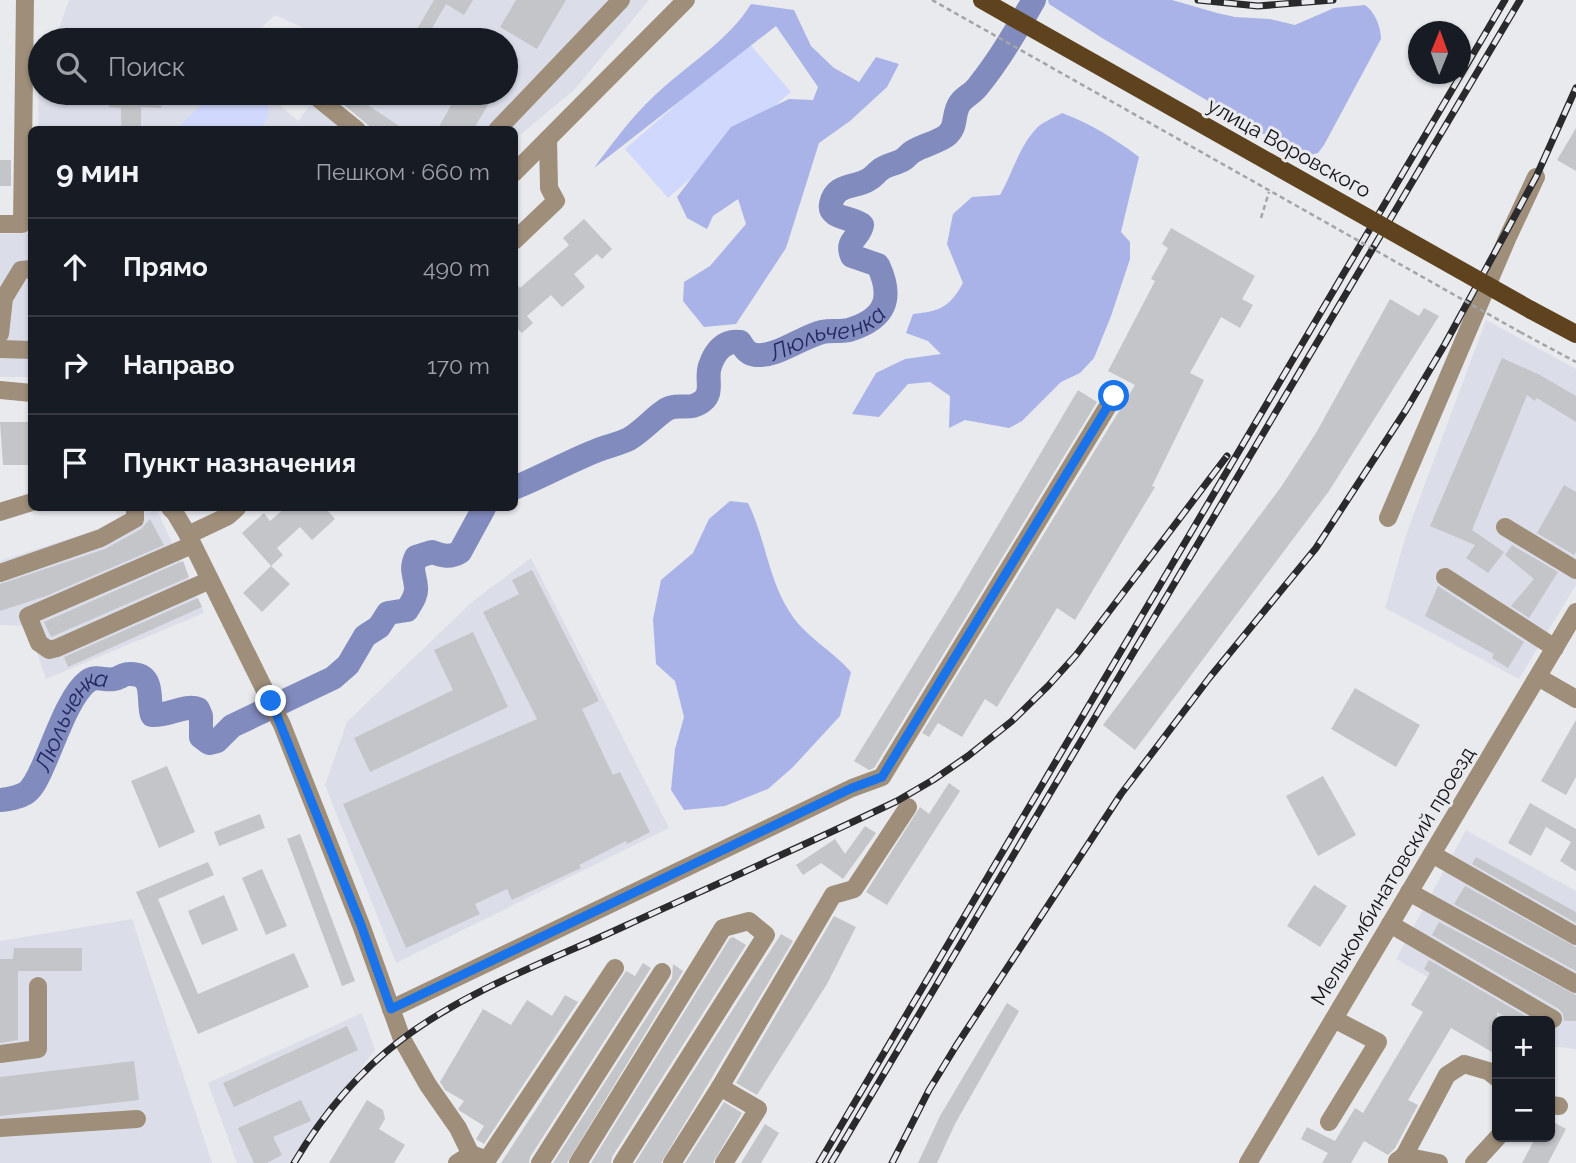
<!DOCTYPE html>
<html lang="ru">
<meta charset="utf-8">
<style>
:root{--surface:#171b24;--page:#242831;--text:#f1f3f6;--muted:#9ea1a6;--line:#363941}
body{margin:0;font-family:Raleway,sans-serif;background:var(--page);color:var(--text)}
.controls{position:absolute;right:21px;bottom:21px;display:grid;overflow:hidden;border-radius:10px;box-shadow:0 2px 5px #0004}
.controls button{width:63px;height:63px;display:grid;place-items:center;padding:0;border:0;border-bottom:2px solid var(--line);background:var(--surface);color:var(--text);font:35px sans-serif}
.compass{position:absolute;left:1408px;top:21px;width:63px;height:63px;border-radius:50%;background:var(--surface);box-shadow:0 2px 5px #0004;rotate:1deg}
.stop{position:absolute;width:21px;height:21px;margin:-16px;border:5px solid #1a73e8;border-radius:50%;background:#fff}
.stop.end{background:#1a73e8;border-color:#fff;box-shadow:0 2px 7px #0008}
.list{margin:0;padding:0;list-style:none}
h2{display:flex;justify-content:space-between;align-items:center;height:91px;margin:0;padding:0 28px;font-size:30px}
h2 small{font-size:23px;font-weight:400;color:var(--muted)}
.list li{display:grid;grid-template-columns:46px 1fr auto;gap:21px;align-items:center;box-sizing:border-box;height:98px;padding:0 28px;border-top:2px solid var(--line)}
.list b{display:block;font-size:26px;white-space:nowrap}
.list em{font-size:23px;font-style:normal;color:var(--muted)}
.icon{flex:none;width:38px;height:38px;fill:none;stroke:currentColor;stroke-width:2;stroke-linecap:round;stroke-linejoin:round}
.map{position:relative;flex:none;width:1576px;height:1163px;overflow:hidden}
.search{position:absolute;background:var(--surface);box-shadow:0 2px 5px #0004;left:28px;top:28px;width:490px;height:77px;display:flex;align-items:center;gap:18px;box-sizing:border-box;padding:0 24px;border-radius:38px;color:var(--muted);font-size:26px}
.panel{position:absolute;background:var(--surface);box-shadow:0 2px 5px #0004;left:28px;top:126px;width:490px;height:385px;border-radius:10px}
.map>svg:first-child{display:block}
.built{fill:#dbdee9}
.green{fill:#d0d8fd}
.forest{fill:#a9b3e7}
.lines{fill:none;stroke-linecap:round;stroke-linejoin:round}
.river{stroke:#818bbd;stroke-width:24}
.building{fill:#c4c5c9}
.path{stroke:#a3a4a7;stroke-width:2.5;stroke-dasharray:5 3.5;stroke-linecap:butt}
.minor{stroke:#9e8e7a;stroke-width:18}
.major{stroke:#5e431e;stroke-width:18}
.rail-casing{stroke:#2a2a2c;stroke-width:7}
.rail{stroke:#e9eaee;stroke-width:4.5;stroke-dasharray:13;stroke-linecap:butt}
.path-bridge{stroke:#a3a4a7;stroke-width:2.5;stroke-dasharray:5 3.5;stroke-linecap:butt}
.major-bridge{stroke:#5e431e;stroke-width:18}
.route{stroke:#1a73e8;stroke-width:9}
.labels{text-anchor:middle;stroke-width:6;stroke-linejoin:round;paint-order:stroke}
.street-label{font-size:21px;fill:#151516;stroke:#e9eaee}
.water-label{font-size:23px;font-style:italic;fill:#232663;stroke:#e9eaee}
</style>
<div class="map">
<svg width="1576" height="1163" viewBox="0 0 1576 1163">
<rect width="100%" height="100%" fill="#e9eaee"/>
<!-- built -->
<g class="built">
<path d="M69,0H649L574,90L515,139L514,130L403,129L357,98L360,93H506V40H319L310,31L275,15L249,40H55Z"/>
<path d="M40,45V93H271L276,102L298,121L319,93H345L328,115L344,129L38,130Z"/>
<path d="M31,233V377H0V234Z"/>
<path d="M1486,320L1576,369V585L1519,679L1385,608L1406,535Z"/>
<path d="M157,510L204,613L46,679L28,626L0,625V561Z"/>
<path d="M531,558L669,828L396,963L325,785L347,722L473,601Z"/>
<path d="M1466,830L1576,891V1049L1550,1046V1021H1506L1396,959Z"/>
<path d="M132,919L212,1163H0V941Z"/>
<path d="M362,1013L375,1050L289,1163H237L208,1083Z"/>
</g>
<!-- green -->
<g class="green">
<path d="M748,42L791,92L668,198L625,149Z"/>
<path d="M212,93H262C272,104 270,119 260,130L177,129Z"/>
</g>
<!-- forest -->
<g class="forest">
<path d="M1048,0H1172L1217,13L1235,17L1270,19L1295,25L1334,8L1365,5C1375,12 1381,27 1381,39L1324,145L1318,153L1307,156L1267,136L1102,38L1049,4Z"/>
<path d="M751,4L794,10L811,46L834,68L859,82L876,57L899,64L887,87L850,121L819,143L786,248L736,324L704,327L683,301L684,282L710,266L746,224L738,199L713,216L707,229L687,218L677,197L731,127L789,99L813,100L818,87L776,26L594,168C616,138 637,110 665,86C695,60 730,38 751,4Z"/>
<path d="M1062,113C1091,124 1114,138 1139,157L1121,232L1130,242V259L1111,316L1094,358L1080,373L1061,382L1022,421L1009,428L965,420L949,428L950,396L930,382L908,384L879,417L852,414L876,373L905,359L941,354L928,341L906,333L913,314C940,311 949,308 963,283L947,244L953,214L972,197L1000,195C1012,174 1018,150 1034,131C1040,123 1053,118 1062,113Z"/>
<path d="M730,501L748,503C765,537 768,578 789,611C804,636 832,650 851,672L840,716L793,767L768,789L725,806L684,810L671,790L675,749L684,717L675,681L656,664L653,619L661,580L693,553L709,519Z"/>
</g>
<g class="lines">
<!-- river -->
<g class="river">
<path id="s1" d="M514,488C543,476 570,461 598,450C608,446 619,444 629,439C644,430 654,417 667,409C678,403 688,410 698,404C716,395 705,380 710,366C715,351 724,340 740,342C744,348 747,354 756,355C777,357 802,337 822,332C831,330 840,332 849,330C885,319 894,299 878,265L852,256C845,240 860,238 862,225C853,217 828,219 831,204C835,183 855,188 868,180C874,177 876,173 880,170C887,164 897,164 904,159C907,157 909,154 912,152C923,145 936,143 946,136C958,127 952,114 960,103C965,96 974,93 979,85C1000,59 1017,29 1034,0"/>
<path id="s2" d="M0,800C9,799 18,798 26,793C34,787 39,775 43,766C54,742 69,695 88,681C96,675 105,681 114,679C120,678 123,674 129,674C157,673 147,701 152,715C168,716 186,704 198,709L201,716V737L209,743L217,741L232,726L333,678L348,665L365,636L379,627L388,613L407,610C411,603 417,596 416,587C415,574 410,570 416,557L432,552C443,556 450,558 460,552L484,508"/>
</g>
</g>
<!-- building -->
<g class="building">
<path d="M434,0H473L464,15L446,4L425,40H421L413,36Z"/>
<path d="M516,0H566L537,49L500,27Z"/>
<path d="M109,93H161V108L141,107V128H121V108L109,107Z"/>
<path d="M350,93L405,130H374L343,104Z"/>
<path d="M458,93H495L473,130H437Z"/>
<path d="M1576,128V171L1557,160Z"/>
<rect x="0" y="160" width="11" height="26"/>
<path d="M584,219L612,249L602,259L597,254L574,274L585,287L562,307L551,295L527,316L533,323L522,333L514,326V282L520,288L569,245L563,238Z"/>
<path d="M1171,228L1255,276L1242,299L1253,305L1240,328L1221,317L1190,373L1204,380L1152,486L1155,487L1075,620L1057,608L997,707L985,699L962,737L938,723L929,737L922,733L1135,385L1108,371L1155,281L1151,279L1168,248L1162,244Z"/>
<path d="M1390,299L1419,316L1424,308L1439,316L1329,491L1135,750L1103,725L1281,487L1316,433Z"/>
<path d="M1502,358L1540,375L1576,396V422L1537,398L1535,401L1527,395L1472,530L1504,552L1488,573L1466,558L1475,545L1430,526Z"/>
<path d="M1078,390L1097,402L874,768L869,770L854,761L959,591Z"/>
<path d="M0,422H32V465H3Z"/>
<path d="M1564,485L1576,492V552L1574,555L1537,533Z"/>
<path d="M285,508H325L335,519L312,540L300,527L277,548L283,555L271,566L242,533L264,513L270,521Z"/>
<path d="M150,519L164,545L46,596L0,611V584L105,549L141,529Z"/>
<path d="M1512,545L1558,572L1529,618L1511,606L1534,579L1505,555Z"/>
<path d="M183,561L189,577L51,637L44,622Z"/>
<path d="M271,566L290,584L262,612L243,593Z"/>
<path d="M532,570L599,701L582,709L613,775L620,772L650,832L627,844L626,841L579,865L581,868L512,900L507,889L475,904L480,914L406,948L343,804L537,719L483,612L519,594L512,580Z"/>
<path d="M1438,586L1524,642L1508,668L1492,658L1494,654L1425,616Z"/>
<path d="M198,598L202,607L68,667L64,657Z"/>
<path d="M473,632L508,707L370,772L354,738L453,690L434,650Z"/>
<path d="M1355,688L1420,725L1396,767L1331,729Z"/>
<path d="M1576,720V777L1566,795L1541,781Z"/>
<path d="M167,766L195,832L159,848L131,781Z"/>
<path d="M1323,776L1356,835L1318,856L1286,796Z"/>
<path d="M949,783L960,791L887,905L866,892L920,807L929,814Z"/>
<path d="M1530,803L1576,829V871L1560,861L1571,842L1546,827L1531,856L1508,843Z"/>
<path d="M260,814L265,828L219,846L214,832Z"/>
<path d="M865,826L876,833L843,879L821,863L803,875L796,865L835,839L845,854Z"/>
<path d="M300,834L355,981L342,986L287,839Z"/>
<path d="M1476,857L1576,912V923L1472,864Z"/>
<path d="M208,862L214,875L158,899L198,994L294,953L309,987L198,1034L136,892Z"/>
<path d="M262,869L287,926L266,935L242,878Z"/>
<path d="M1314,885L1347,906L1320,947L1287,926Z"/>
<path d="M1465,886L1576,947V971L1454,904Z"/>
<path d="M224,895L238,930L202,945L188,911Z"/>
<path d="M834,916L856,927L827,984L757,1095L736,1083Z"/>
<path d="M1439,922L1576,995V1021H1564L1563,1014L1559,1009L1432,935Z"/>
<path d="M781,934L793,941L661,1163H635Z"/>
<path d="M733,937L746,945L612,1157L611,1163H591L730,938Z"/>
<path d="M14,948H82V971H18V1040L0,1043V959H13Z"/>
<path d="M1429,960L1534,1021H1513L1497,1012V1055L1451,1028L1408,1100L1418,1105L1395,1148L1388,1155L1364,1141L1351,1163H1322L1328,1153L1301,1139L1307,1127L1335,1141L1355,1108L1363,1113L1423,1012L1411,1005L1430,973L1424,969Z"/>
<path d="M643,963L651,968L530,1157L529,1163H501L626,971L635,976Z"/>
<path d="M673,964L683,971L567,1163H553L672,978Z"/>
<path d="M565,995L578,1002L484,1144L476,1139L484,1126L460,1111L458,1109L464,1101L445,1090L440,1082L483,1009L511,1025L527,1000L552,1016Z"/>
<path d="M1007,1003L1019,1011L955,1124L937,1163H918L940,1116Z"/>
<path d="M347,1026L358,1050L234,1107L223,1083Z"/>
<path d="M134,1061L139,1100L0,1116V1077Z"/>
<path d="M301,1100L311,1121L273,1137L282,1155L267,1163H254L238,1128Z"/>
<path d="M367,1100L383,1110L385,1119L379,1129L405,1145L394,1163H329Z"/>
<path d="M724,1102L742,1113L713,1163H685Z"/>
<path d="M1550,1120L1566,1129L1548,1163H1522L1536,1137H1550Z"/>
<path d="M765,1124L779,1133L761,1163H741Z"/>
</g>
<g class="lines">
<!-- path -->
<g class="path">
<path d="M1261,218L1269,192"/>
<path d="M1520,332L1576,362"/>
</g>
<!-- minor -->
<g class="minor">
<path d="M319,99L357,130"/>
<path d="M497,130L621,0"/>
<path d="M514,173L686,0"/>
<path d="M0,224H22L25,0"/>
<path d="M514,241L556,201L549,188L548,139"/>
<path d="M0,334L4,298L21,270L32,269"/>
<path d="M0,349L32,350"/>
<path d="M0,390L32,393"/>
<path d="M170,508L175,513L188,535L282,725L361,925L402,1039L428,1085L458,1128L475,1163"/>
<path d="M0,512L32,502"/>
<path d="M1388,518L1507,239L1536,177"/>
<path d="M1505,527L1576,570"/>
<path d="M188,535L228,516L237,508"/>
<path d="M192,545L28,616L39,643L49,650L57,648L210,580"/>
<path d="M0,573L101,538L135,519V508"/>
<path d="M1445,577L1555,648"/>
<path d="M1538,677L1576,699"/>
<path d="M1432,854L1576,936"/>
<path d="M1409,892L1576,984"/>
<path d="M1390,924L1553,1019"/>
<path d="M391,1009L852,788L882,777L1114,396"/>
<path d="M0,1054L38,1049V986"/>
<path d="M720,1087L758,1109L724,1163"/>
<path d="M1550,1105L1559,1106"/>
<path d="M1329,1122L1378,1042L1334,1019"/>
<path d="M0,1128L137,1119"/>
<path d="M1404,1156L1447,1075L1464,1064L1488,1071L1497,1078"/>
<path d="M1397,1161L1404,1156L1439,1163"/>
<path d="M457,1163L471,1154L487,1160L615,968"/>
<path d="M540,1163L662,972"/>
<path d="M578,1163L723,928L749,921L766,935L622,1163"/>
<path d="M672,1163L720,1087L833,895L854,889L908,807"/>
<path d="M1248,1163L1576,612"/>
<path d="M1474,1163L1498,1137"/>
</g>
<!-- major -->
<path class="major" d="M1531,310L1576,334"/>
<defs>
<g id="rail">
<path d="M1198,0L1258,6L1333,0"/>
<path d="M294,1163C322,1116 357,1073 401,1040C468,989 552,960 627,925C717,884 807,844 897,801L933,780L968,756L1012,721L1048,686L1076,655L1227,456"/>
<path d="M819,1163L1505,0"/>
<path d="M831,1163L1520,0"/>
<path d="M892,1163L929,1090L956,1046L1121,794L1210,677L1316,548L1406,410L1445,344L1536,177L1576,88"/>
</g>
</defs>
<!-- rail casing -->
<use href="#rail" class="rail-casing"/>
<!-- rail -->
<use href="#rail" class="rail"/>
<!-- path-bridge -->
<path class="path-bridge" d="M932,0L1520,332"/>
<!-- major-bridge -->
<path class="major-bridge" d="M982,0L1531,310"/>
</g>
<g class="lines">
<!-- route -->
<path class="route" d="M271,701L361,925L391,1009L852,788L882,777L1114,396"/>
</g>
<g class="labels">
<!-- street labels -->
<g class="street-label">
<text transform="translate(1289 148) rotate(29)" y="7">улица Воровского</text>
<text transform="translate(1393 876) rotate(-59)" y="7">Мелькомбинатовский проезд</text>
</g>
<!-- water labels -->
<g class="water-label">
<text dy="8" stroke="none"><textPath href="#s1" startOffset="387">Люльченка</textPath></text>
<text dy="8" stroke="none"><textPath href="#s2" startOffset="116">Люльченка</textPath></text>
</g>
</g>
</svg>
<div class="controls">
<button>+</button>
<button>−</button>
</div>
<svg class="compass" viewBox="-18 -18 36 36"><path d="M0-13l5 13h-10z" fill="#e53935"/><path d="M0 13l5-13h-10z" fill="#9ea1a6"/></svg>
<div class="stop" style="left:1114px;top:396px"></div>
<div class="stop end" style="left:271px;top:701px"></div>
<div class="search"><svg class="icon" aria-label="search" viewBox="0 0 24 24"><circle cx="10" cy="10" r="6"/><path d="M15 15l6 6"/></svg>Поиск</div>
<section class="panel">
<h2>9 мин<small>Пешком · 660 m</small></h2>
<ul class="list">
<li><svg class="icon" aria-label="ahead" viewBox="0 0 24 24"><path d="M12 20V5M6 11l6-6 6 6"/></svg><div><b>Прямо</b></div><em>490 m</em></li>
<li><svg class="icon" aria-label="right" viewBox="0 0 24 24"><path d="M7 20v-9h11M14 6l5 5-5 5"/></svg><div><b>Направо</b></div><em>170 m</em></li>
<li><svg class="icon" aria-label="arrive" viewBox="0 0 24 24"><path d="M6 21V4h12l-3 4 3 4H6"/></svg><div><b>Пункт назначения</b></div></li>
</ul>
</section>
</div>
